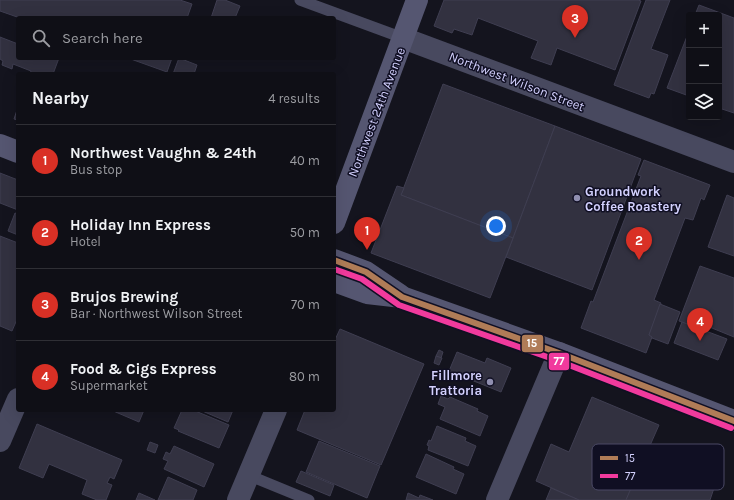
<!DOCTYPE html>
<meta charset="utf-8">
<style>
:root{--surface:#0f0f16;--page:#18181f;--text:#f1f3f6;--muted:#9b9ca1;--line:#2f2f35;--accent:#d93025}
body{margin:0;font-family:Karla,sans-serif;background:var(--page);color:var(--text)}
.controls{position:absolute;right:12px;top:12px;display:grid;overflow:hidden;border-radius:4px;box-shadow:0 4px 16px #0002}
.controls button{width:36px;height:36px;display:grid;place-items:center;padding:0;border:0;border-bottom:1px solid var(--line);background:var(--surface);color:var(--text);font:20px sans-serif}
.you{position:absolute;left:496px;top:226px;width:14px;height:14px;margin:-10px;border:3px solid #fff;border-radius:50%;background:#1a73e8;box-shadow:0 0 0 6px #1a73e833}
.badge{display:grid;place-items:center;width:26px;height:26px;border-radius:50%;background:var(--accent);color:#fff;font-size:13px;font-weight:700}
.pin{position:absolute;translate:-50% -33px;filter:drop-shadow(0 1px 2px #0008)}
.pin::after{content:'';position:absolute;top:21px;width:14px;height:12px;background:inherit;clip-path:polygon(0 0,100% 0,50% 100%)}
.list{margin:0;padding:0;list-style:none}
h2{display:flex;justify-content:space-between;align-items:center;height:52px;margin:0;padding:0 16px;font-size:17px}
h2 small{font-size:13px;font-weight:400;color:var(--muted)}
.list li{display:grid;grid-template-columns:26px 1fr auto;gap:12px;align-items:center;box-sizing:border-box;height:72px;padding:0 16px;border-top:1px solid var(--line)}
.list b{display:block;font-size:15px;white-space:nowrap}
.list p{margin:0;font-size:13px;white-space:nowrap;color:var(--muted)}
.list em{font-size:13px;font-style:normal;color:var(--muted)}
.icon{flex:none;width:22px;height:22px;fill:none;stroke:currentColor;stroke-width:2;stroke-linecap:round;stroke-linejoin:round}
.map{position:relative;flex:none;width:734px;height:500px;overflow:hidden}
.search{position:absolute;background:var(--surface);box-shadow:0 4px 16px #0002;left:16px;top:16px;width:320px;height:44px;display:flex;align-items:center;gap:10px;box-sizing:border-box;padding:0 14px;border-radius:4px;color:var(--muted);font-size:15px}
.panel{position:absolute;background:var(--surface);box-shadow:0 4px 16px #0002;left:16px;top:72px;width:320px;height:340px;border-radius:4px}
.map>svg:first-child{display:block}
.building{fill:#323140;stroke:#3f3e51}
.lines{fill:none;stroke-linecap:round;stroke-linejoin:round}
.lane{stroke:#48495f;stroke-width:11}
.street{stroke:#48495f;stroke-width:22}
.secondary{stroke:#555671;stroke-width:22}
.bus-1-casing{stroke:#100f23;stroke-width:9}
.bus-2-casing{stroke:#100f23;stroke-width:9}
.bus-1{stroke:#b07c57;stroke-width:6}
.bus-2{stroke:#f13a9d;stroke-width:6}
.poi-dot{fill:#908fb0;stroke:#100f23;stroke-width:1.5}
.labels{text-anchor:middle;stroke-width:3;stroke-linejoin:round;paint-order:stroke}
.street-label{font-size:13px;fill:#d3d1fe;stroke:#100f23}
.poi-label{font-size:13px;font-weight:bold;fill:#d3d1fe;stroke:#100f23;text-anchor:start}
.key{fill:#100f23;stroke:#4a4965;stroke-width:1}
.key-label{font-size:11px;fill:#d3d1fe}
.line-badge{stroke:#100f23;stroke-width:1.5}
.badge-label{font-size:11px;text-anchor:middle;font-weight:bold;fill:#fff}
</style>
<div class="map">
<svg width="734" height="500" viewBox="0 0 734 500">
<rect width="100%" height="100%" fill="#14141e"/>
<!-- building -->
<g class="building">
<path d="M0,0H180L192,4L187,18H20L0,11Z"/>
<path d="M217,0H225L240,6L235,18H211Z"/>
<path d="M444,0H638L641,1L615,70L557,48L551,65L531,58L538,41L478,18L472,35L454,29L452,33L434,26Z"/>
<path d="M646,0H670L651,49L668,55L654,94L651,93L649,98L614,85Z"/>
<path d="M699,5L734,18V113L719,108V15H695Z"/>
<path d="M689,31V96L667,88Z"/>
<path d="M0,37L18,44V58H59L53,74H30L31,71L13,64L12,69L2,65L3,61L0,59Z"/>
<path d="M128,58H172L167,72Z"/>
<path d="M179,58L197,65L194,74H173Z"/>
<path d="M443,84L555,126L513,238L401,195Z"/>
<path d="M18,107V120L14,119Z"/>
<path d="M555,126L641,159L592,290L506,257Z"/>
<path d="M644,160L710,185L704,200L701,198L693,220L685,218L654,300L661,303L649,335L652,337L646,353L581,328L591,301L593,302L641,176L638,175Z"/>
<path d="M0,173L18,180V210L0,203Z"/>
<path d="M397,186L404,188L401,195L513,238L490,298L371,253Z"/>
<path d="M727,195L734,198V256L708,247Z"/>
<path d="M15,213L18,214V235L8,231Z"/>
<path d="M0,236L18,243L17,246H18V317L12,331L0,326Z"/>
<path d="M700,266L734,278V337L707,326L705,331L679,321Z"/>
<path d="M660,304L680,312L668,344L652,338V337L649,335Z"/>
<path d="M682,322L727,339L718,360L674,343Z"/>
<path d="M340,329L424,364L381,465L297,430L305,410H334V342Z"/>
<path d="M439,350L443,352L441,358L436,356Z"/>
<path d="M457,352L485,363L487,358L511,368L501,392L449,371Z"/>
<path d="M436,356L442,358L439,365L434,363Z"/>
<path d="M441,396L448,399L450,397L478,409L477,411L488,416L480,436L440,419L445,407L438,404Z"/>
<path d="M592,397L659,425L626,500H579L536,481L551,444L569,452Z"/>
<path d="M111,410H144L139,422Z"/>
<path d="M182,410H193L229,425L219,448L178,431L179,430L174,428Z"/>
<path d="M200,410H233L228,422Z"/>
<path d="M37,424L122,460L114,479L110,477L107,483L112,485L106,500H97L82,494L87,480L49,464L43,478L19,468Z"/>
<path d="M437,426L466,438L465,441L476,446L468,466L428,450L429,446L427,445L429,440L431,441Z"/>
<path d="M319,441L380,466L367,498L306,472Z"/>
<path d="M150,442L158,445L155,453L147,450Z"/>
<path d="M174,446L214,464L204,487L164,469L168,461L163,459L166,452L170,454Z"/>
<path d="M426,454L454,467L453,469L464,474L456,494L416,477Z"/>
<path d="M644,458L714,488L710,500H626Z"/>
<path d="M301,471L334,485L330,496L296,482Z"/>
<path d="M168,477L197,490L193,500H158Z"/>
<path d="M551,488L579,500H546Z"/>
<path d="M139,493L155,500H136Z"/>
<path d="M408,493L419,498L420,495L433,500H406Z"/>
</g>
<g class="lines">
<!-- lane -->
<g class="lane">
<path d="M300,0L403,38"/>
<path d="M248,475L309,500"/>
</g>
<!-- street -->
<g class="street">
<path d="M403,38L734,162"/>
<path d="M0,441L18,399"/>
<path d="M238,500L276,410"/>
<path d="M497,500L559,353"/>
</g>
<!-- secondary -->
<g class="secondary">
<path d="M0,145L18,152"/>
<path d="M334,223L417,0"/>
<path d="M334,260L366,272L400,295"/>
<path d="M334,281L367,293L402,297L559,353L734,421"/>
</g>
<defs>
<path id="bus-1" d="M334,260L366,272L402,297L559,353L734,421"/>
<path id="bus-2" d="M334,269L362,279L399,305L556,360L731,428"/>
</defs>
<!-- bus-1 casing -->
<use href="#bus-1" class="bus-1-casing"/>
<!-- bus-2 casing -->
<use href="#bus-2" class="bus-2-casing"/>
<!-- bus-1 -->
<use href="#bus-1" class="bus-1"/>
<!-- bus-2 -->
<use href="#bus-2" class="bus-2"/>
</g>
<!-- markers -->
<g class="poi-dot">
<circle cx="577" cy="198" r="4"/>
<circle cx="490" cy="382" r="4"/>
</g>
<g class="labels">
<!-- street labels -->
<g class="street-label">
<text transform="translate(517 81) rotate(21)" y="5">Northwest Wilson Street</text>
<text transform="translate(376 112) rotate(-69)" y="5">Northwest 24th Avenue</text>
</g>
<!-- poi labels -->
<g class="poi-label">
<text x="585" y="196">Groundwork<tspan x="585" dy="15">Coffee Roastery</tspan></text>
<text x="482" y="380" text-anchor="end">Fillmore<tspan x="482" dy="15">Trattoria</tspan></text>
</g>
</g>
<!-- legend -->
<rect x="592" y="444" width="132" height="46" rx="6" class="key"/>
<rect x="600" y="456" width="18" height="4" fill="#b07c57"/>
<rect x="600" y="474" width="18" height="4" fill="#f13a9d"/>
<g class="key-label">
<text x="625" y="462">15</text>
<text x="625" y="480">77</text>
</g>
<g class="line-badge">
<rect x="521" y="334" width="23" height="19" rx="4" fill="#b07c57"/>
<rect x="548" y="352" width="22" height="19" rx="4" fill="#f13a9d"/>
</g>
<g class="badge-label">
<text x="532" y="347">15</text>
<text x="559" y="365">77</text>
</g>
</svg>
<div class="controls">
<button>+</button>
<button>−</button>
<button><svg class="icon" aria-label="layers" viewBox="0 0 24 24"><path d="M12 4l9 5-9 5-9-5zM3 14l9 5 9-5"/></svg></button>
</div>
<div class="you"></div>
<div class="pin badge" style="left:367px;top:250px">1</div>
<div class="pin badge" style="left:639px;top:260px">2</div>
<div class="pin badge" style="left:575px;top:38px">3</div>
<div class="pin badge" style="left:700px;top:341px">4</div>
<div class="search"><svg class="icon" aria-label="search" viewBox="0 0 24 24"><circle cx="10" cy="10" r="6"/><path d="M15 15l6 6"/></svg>Search here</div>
<section class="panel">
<h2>Nearby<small>4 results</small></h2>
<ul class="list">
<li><span class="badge">1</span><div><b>Northwest Vaughn &amp; 24th</b><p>Bus stop</p></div><em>40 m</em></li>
<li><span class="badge">2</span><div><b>Holiday Inn Express</b><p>Hotel</p></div><em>50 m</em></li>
<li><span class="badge">3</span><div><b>Brujos Brewing</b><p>Bar · Northwest Wilson Street</p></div><em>70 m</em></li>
<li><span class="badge">4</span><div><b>Food &amp; Cigs Express</b><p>Supermarket</p></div><em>80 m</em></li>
</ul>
</section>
</div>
